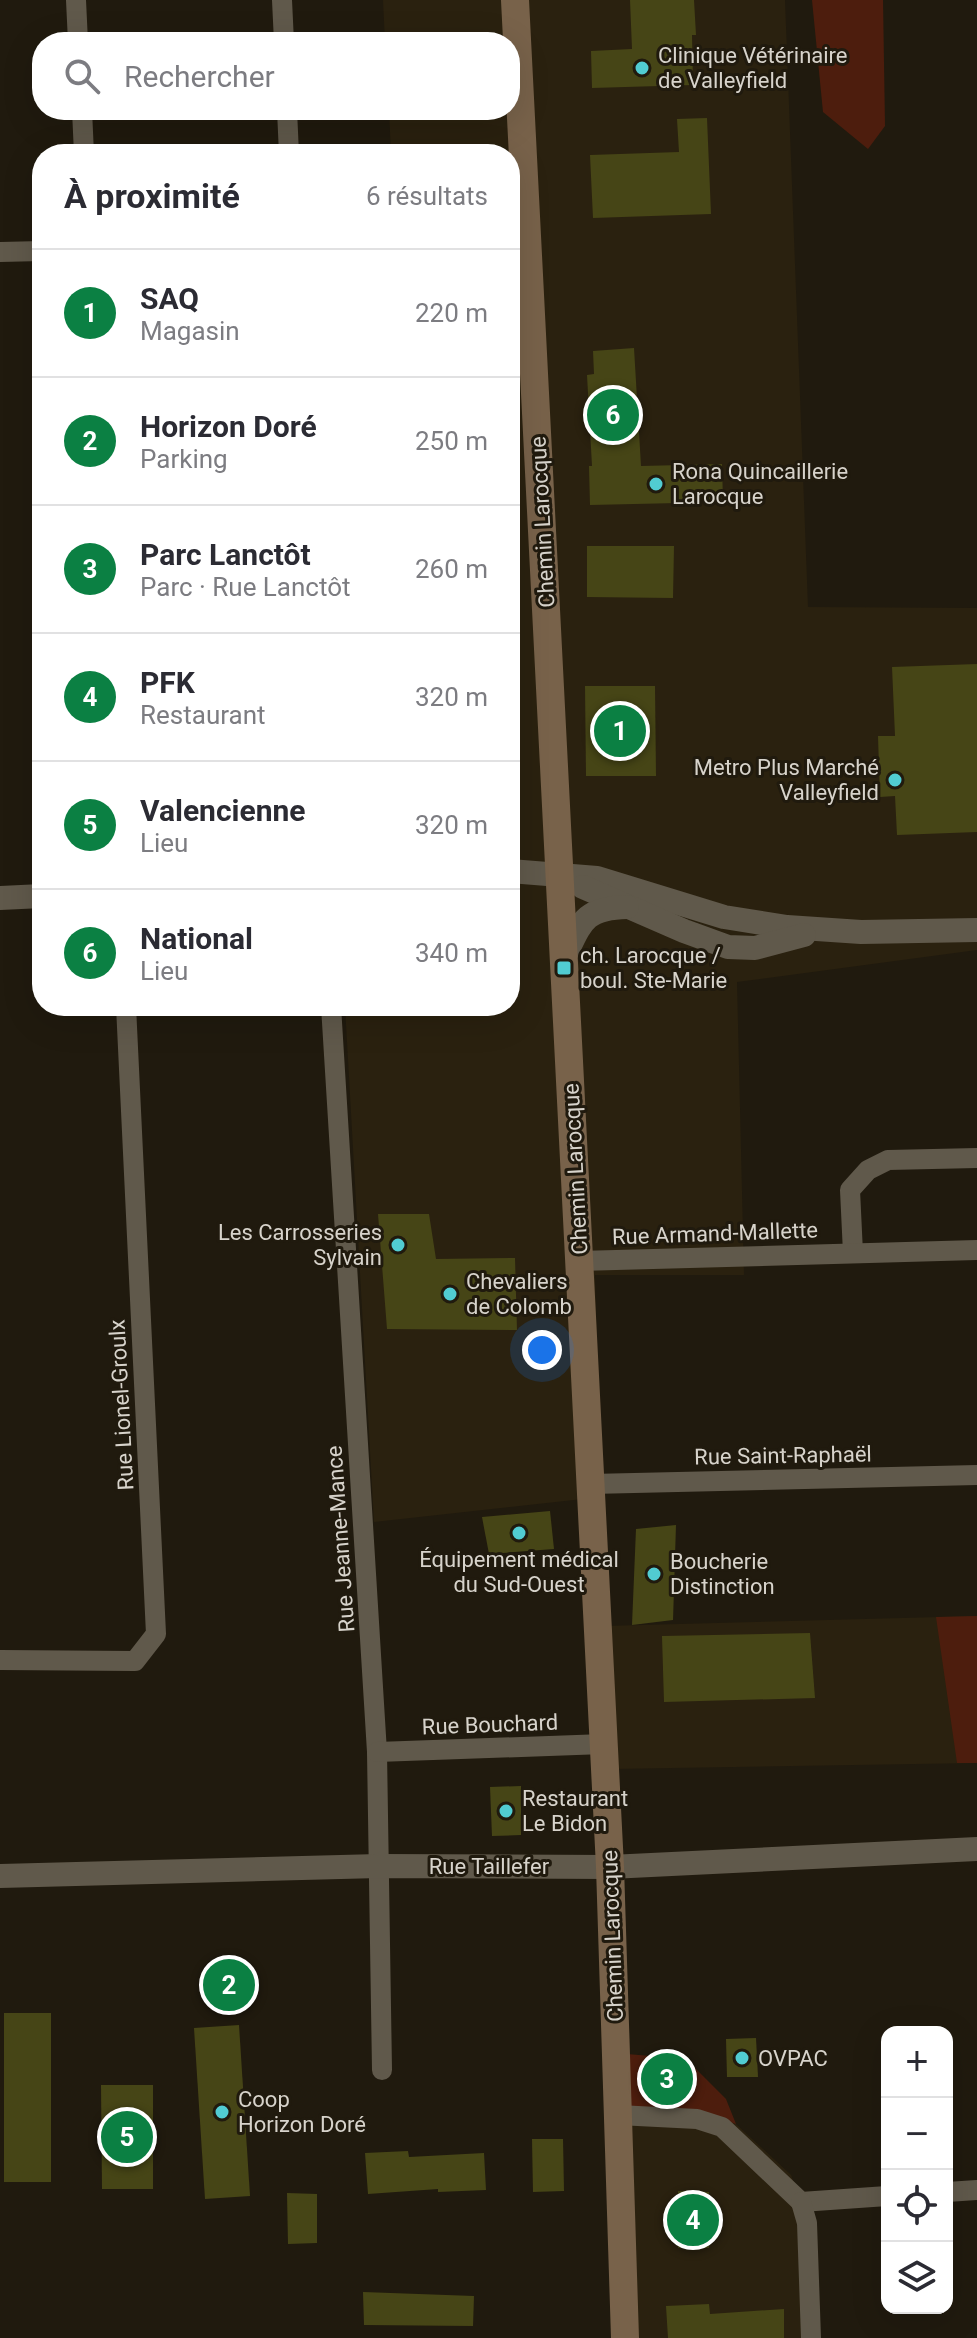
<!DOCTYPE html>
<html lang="fr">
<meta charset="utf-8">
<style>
:root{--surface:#fff;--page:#f7f7f7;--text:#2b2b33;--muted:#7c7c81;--line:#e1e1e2;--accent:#0b8043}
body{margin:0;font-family:Roboto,sans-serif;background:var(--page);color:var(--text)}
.controls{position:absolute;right:24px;bottom:24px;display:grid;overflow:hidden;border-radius:16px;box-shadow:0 8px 32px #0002}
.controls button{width:72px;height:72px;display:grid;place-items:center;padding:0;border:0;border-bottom:2px solid var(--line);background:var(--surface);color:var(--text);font:40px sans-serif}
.you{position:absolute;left:542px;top:1350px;width:28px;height:28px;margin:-20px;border:6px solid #fff;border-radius:50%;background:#1a73e8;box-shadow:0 0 0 12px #1a73e833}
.badge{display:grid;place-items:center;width:52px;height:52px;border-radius:50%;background:var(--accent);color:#fff;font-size:26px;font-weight:700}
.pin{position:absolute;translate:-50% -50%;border:4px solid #fff;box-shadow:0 2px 8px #0006}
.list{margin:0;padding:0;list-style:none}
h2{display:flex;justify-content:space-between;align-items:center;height:104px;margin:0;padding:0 32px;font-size:34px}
h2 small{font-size:26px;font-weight:400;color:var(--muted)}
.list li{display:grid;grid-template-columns:52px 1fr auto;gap:24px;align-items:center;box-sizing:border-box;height:128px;padding:0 32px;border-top:2px solid var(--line)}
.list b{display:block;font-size:30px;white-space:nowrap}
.list p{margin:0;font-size:26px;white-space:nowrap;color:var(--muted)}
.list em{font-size:26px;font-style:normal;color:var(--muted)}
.icon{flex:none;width:44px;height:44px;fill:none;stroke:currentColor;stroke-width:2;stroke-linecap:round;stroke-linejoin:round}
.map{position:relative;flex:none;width:977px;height:2338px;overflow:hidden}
.search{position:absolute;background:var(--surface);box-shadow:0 8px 32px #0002;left:32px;top:32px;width:488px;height:88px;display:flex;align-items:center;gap:20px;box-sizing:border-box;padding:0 28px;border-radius:32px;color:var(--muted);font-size:30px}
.panel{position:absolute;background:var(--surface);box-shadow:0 8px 32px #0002;left:32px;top:144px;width:488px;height:872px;border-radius:32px}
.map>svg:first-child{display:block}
.built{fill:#2a210f}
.green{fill:#4d1d0d}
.building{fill:#464516}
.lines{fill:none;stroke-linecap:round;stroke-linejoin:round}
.minor{stroke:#60594b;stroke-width:20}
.tertiary{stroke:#60594b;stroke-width:24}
.secondary{stroke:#78624a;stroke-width:28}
.poi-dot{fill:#51ccd2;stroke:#201a0e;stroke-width:3}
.labels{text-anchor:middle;stroke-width:6;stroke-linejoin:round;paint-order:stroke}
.poi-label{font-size:22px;fill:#d7d3cb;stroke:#201a0e;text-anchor:start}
.street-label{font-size:22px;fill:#d7d3cb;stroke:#201a0e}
</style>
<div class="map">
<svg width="977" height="2338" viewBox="0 0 977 2338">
<rect width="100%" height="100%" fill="#201a0e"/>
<!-- built -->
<g class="built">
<path d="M383,0H785L808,607L977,608V950L737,982L744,1275H595L601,1497L374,1522L345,1006H510V154H391L389,110H510V42H385Z"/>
<path d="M977,1616V1763L611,1769L604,1626Z"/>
<path d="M630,2111L697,2112L736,2124L791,2175L801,2202L811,2338H637Z"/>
</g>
<!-- green -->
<g class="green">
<path d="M812,0H883L885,126L868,149L823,112Z"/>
<path d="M977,1616V1763H957L936,1617Z"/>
<path d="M627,2054L686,2059L726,2099L736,2124L697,2112L630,2111Z"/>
</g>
<!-- building -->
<g class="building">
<path d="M630,0H694L696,35H692L693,85L592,88L591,51L632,49Z"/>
<path d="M707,118L711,214L593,218L590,155L679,152L677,119Z"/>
<path d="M634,348L641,466L722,464L723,502L590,505L589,466H592L587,375L594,374L593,351Z"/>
<path d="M587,546H674L673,598L587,597Z"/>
<path d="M977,664V832L897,835L895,796L880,797L878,736H895L892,667Z"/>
<path d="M585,686H655L656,776H586Z"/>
<path d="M378,1214H429L436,1259L515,1258L517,1330L387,1329Z"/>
<path d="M550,1511L554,1549L489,1554L482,1517Z"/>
<path d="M676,1525L673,1620L632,1625L636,1529Z"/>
<path d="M810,1633L815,1698L664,1702L662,1636Z"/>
<path d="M521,1786V1835L492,1836L490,1787Z"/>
<rect x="4" y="2013" width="47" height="169"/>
<path d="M239,2025L250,2196L205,2199L194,2028Z"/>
<path d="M756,2038L758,2077H727L726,2039Z"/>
<path d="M101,2085H153V2189H102Z"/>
<path d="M532,2139H563L564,2191L533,2192Z"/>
<path d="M408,2151L409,2157L484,2153L486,2190L438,2192V2189L368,2194L365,2153Z"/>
<path d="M678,2191L709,2192V2248H678Z"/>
<path d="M287,2193L317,2194V2243L288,2244Z"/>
<path d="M363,2292L474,2296L473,2326L364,2325Z"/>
<path d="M709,2304L710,2314L784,2309V2338H668L666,2306Z"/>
</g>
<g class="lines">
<!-- minor -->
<g class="minor">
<path d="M76,0L78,42"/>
<path d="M282,0L284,42"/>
<path d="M82,110L84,154"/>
<path d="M287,110L289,154"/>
<path d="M0,252L42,251"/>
<path d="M331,1006L377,1752L382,2070"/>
<path d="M853,1253L850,1190L868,1170L888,1160L977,1158"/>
<path d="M579,1261L977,1250"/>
<path d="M591,1484L977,1475"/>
<path d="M0,1660L135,1661L156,1634L126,1006"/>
<path d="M377,1752L604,1744"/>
<path d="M618,2115L697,2119L722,2127L801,2202L887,2196"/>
<path d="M947,2192L977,2190"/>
<path d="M801,2202L807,2223L811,2338"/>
</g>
<!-- tertiary -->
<g class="tertiary">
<path d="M510,871L597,878L724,917L787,927L861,932L977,930"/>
<path d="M583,887L684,931L728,947L755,948L804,935"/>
<path d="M0,898L42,896"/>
<path d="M564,958C581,923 583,908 627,907"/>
<path d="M0,1876L379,1866L610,1867L977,1849"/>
</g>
<!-- secondary -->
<path class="secondary" d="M515,0L610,1867L625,2338"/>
</g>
<!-- markers -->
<g class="poi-dot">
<circle cx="642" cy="68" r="8"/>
<circle cx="656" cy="484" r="8"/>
<circle cx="895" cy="780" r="8"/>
<rect x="556" y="960" width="16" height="16" rx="4"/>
<circle cx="398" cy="1245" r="8"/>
<circle cx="450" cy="1294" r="8"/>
<circle cx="519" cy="1533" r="8"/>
<circle cx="654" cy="1574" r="8"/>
<circle cx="506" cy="1811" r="8"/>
<circle cx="742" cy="2058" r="8"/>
<circle cx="222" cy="2112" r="8"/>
</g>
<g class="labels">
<!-- poi labels -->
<g class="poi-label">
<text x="658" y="63">Clinique Vétérinaire<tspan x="658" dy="25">de Valleyfield</tspan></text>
<text x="672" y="479">Rona Quincaillerie<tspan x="672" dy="25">Larocque</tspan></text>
<text x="879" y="775" text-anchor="end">Metro Plus Marché<tspan x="879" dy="25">Valleyfield</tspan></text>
<text x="580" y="963">ch. Larocque /<tspan x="580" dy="25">boul. Ste-Marie</tspan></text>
<text x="382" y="1240" text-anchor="end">Les Carrosseries<tspan x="382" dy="25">Sylvain</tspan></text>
<text x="466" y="1289">Chevaliers<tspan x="466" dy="25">de Colomb</tspan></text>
<text x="519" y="1567" text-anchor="middle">Équipement médical<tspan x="519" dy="25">du Sud-Ouest</tspan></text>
<text x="670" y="1569">Boucherie<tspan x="670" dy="25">Distinction</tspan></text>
<text x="522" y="1806">Restaurant<tspan x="522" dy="25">Le Bidon</tspan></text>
<text x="758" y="2066">OVPAC</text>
<text x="238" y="2107">Coop<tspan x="238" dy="25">Horizon Doré</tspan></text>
</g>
<!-- street labels -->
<g class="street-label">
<text transform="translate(542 522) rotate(-93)" y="8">Chemin Larocque</text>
<text transform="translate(575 1169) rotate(-93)" y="8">Chemin Larocque</text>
<text transform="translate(715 1233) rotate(-2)" y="8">Rue Armand-Mallette</text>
<text transform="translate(121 1405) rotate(-93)" y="8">Rue Lionel-Groulx</text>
<text transform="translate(783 1455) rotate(-1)" y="8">Rue Saint-Raphaël</text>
<text transform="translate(340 1539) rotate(-94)" y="8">Rue Jeanne-Mance</text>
<text transform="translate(490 1724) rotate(-2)" y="8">Rue Bouchard</text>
<text x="489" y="1874">Rue Taillefer</text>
<text transform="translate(612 1936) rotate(-92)" y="8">Chemin Larocque</text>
</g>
</g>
</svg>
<div class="controls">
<button>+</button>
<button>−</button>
<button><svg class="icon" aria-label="locate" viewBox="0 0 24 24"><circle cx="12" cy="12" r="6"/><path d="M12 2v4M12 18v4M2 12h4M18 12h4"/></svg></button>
<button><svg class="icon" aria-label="layers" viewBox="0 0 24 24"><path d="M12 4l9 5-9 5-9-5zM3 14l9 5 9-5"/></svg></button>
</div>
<div class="you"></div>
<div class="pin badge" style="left:620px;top:731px">1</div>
<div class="pin badge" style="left:229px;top:1985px">2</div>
<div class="pin badge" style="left:667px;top:2079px">3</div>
<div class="pin badge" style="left:693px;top:2220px">4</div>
<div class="pin badge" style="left:127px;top:2137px">5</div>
<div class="pin badge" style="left:613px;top:415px">6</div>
<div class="search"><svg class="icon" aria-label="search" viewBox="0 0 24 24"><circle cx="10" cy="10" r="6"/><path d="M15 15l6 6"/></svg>Rechercher</div>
<section class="panel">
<h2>À proximité<small>6 résultats</small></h2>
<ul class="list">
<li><span class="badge">1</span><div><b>SAQ</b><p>Magasin</p></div><em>220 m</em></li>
<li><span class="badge">2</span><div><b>Horizon Doré</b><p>Parking</p></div><em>250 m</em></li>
<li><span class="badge">3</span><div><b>Parc Lanctôt</b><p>Parc · Rue Lanctôt</p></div><em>260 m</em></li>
<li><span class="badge">4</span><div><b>PFK</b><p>Restaurant</p></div><em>320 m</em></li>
<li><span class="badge">5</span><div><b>Valencienne</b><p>Lieu</p></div><em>320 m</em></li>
<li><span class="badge">6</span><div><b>National</b><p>Lieu</p></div><em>340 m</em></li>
</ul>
</section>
</div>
